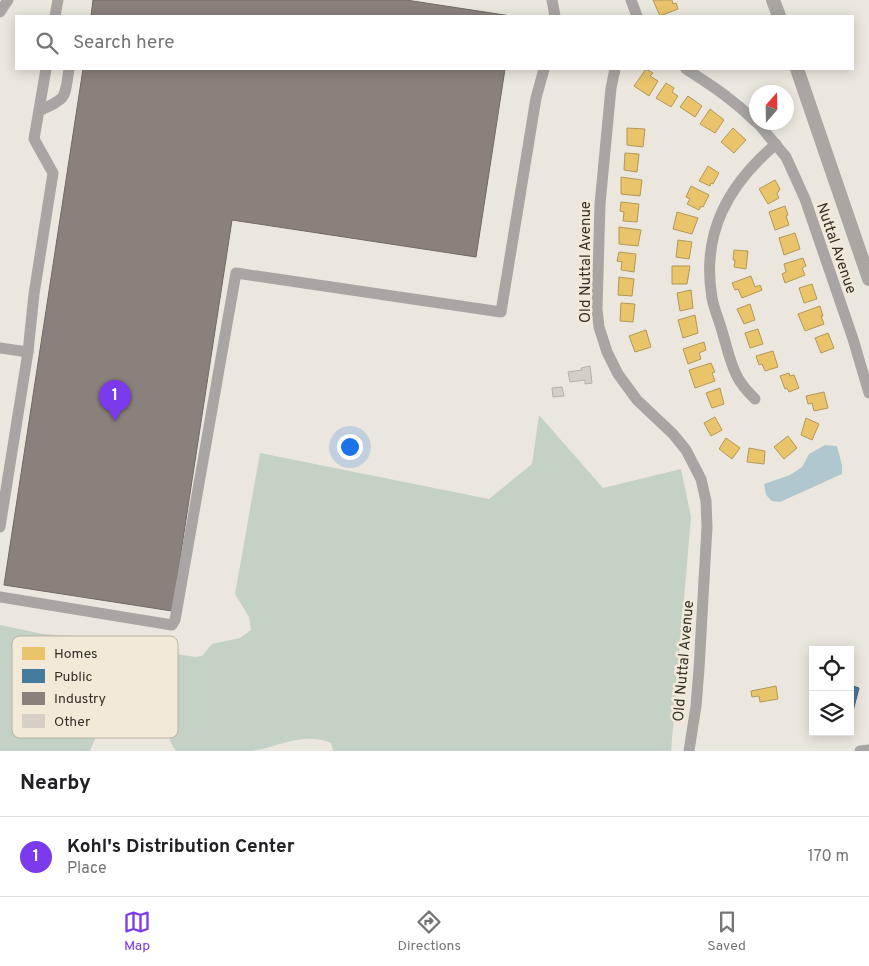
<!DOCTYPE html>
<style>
:root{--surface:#fff;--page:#f6f6f6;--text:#202124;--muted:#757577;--line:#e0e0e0;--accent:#7c3aed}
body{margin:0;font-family:Overpass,sans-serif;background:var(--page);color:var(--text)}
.controls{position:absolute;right:15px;bottom:15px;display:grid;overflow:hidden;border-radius:0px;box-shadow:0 2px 12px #0003}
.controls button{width:45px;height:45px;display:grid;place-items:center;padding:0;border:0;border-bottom:1px solid var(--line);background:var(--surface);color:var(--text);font:25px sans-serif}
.compass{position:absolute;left:749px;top:85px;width:45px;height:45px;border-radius:50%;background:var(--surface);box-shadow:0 2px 12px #0003;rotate:20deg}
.you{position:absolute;left:349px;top:446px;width:18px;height:18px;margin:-12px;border:4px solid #fff;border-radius:50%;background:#1a73e8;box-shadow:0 0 0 8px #1a73e833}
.badge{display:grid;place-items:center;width:32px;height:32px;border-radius:50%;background:var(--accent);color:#fff;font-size:16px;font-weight:700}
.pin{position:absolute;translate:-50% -41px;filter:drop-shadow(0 1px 2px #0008)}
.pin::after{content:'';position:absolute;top:26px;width:18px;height:15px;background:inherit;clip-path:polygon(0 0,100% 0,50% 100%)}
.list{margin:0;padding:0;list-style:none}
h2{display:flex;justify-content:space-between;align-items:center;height:65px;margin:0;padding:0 20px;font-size:21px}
h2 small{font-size:16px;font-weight:400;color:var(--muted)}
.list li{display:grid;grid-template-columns:32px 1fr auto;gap:15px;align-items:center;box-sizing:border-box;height:80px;padding:0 20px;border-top:1px solid var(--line)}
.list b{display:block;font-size:19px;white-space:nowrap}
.list p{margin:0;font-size:16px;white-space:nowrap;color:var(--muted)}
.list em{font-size:16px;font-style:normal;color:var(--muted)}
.icon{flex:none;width:28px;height:28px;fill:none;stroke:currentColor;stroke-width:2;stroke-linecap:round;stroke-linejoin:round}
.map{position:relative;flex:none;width:869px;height:751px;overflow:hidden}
.search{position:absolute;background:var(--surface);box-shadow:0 2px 12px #0003;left:15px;right:15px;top:15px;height:55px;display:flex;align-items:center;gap:12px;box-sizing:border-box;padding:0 18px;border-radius:0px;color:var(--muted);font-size:19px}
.sheet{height:145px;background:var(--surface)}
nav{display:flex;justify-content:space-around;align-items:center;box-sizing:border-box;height:70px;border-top:1px solid var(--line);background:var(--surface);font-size:14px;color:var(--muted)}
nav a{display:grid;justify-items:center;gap:2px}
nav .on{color:var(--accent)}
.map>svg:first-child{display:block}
.green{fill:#c4d1c5}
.water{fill:#b0c7cf}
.homes{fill:#e9c46a;stroke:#b29857}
.public{fill:#457b9d;stroke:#40647a}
.industry{fill:#8a817c;stroke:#706963}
.building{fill:#d5cfc6;stroke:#b6b2ab}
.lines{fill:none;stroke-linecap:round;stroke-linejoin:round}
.minor{stroke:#aaa5a3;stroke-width:11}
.major{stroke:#aca6a2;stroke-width:14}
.labels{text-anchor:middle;stroke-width:5;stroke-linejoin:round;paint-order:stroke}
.street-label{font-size:15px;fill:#33302a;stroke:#f2e9d8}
.key{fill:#f2e9d8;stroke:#b9b2a4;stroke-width:1}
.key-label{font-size:14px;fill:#33302a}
</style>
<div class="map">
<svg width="869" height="751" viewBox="0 0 869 751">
<rect width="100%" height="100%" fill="#ece7de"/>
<!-- green -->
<path class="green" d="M539,415L603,488L681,469L691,517L671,751H333L331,743C302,731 278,748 251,751C228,751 200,751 176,751C166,739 171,725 162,716C158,711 152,706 146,705C138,703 116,711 110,717C100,726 95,739 90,751H0V625L43,634L90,637L134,647L195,657L202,656L212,644L240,638L251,630L249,617L235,594L260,453L489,499L532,464Z"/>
<!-- water -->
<path class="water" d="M825,445L837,446L842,465V474L780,502L772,501L766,495L764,484L790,475L802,467L809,454Z"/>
<!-- homes -->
<g class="homes">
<path d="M653,0H672L673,4L676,3L678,9L660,16Z"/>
<path d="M646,69L653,73L650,76L658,81L649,96L634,86Z"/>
<path d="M666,83L674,88L672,92L678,96L671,107L656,98Z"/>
<path d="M688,96L702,106L695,117L680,107Z"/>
<path d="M710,109L724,120L715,133L700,124Z"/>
<path d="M627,128L645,129L643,147L627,145Z"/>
<path d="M733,128L746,140L734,153L721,142Z"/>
<path d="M625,153L639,154L637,172L624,170Z"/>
<path d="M708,166L719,173L713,184L711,183L710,186L699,181Z"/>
<path d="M621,177L642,180L640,196L621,194Z"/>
<path d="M775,180L780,189L777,194L779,198L768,204L759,189Z"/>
<path d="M691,186L709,195L703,207L701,206L699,210L687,204L690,199L686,197Z"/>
<path d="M621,202L639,204L637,222L623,221L624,212L620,211Z"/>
<path d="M785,206L788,215L786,216L789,225L775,230L769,212Z"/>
<path d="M677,212L698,218L692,234L673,229Z"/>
<path d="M619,227L641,230L638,246L619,244Z"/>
<path d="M795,233L800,249L784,255L779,238Z"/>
<path d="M678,240L692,242L689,259L676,257Z"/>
<path d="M734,250L748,251L746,269L734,267L735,260H733Z"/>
<path d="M619,252L636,254L634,272L621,270L622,262L617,261Z"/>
<path d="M803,258L806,266L802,268L805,275L785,283L782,274L786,272L784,264Z"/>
<path d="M672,266H690L687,284H672Z"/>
<path d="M751,276L755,287L760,285L762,290L742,298L738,289L735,290L732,283Z"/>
<path d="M619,277L634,279L632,296L618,295Z"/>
<path d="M812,284L817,299L804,303L799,288Z"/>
<path d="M691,290L693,308L680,311L677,293Z"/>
<path d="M621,303L635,304L633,322L620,321Z"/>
<path d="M750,304L755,320L744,324L737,309Z"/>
<path d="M820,306L823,316H821L824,324L805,331L798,314Z"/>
<path d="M695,315L698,333L683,338L678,320Z"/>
<path d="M758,329L763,344L750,348L745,333Z"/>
<path d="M646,330L651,347L635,352L629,336Z"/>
<path d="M828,333L834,348L821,353L815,338Z"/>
<path d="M704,342L706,350L699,353L701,359L688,364L683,349Z"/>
<path d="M773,351L778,367L765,371L762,364L759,365L756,356Z"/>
<path d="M711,363L715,372L712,373L715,381L695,388L689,370Z"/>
<path d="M789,373L790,376L794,375L799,388L789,392L787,388L785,389L780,376Z"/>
<path d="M720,388L724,404L712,408L706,393Z"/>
<path d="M824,392L828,408L814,411L812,403L808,404L806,396Z"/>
<path d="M715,417L722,430L711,436L704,423Z"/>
<path d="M806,418L819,424L812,440L801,435Z"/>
<path d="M788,436L797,448L784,459L774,447Z"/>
<path d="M726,438L740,448L732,459L719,449Z"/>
<path d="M749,448L765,451L764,464L747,462Z"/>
<path d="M776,686L778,699L760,702L759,696L752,697L751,691Z"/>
</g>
<!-- public -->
<path class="public" d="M850,685L859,688L853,711H850Z"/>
<!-- industry -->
<g class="industry">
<path d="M93,0H406L511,16H91Z"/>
<path d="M83,69H505L476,257L232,220L172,611L4,585Z"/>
</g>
<!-- building -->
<g class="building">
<path d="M590,366L592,383L585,384V380L570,382L568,372L582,370L581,368Z"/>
<path d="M562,387L564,396L553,397L552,388Z"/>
</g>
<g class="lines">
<!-- minor -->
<g class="minor">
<path d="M552,0L555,16"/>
<path d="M631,0L637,16"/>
<path d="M0,12L8,0"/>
<path d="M55,16L58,0"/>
<path d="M615,69L611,88L600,204L597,309L599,327L607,352L618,374L637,400L673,434L686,450L701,479L706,501L707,527L699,669L696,706L689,751"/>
<path d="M686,69C712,86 733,99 756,122"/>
<path d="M39,111C68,97 64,100 69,69"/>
<path d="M757,122L786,157L805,199L853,339L869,393"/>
<path d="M0,348L28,352"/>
<path d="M755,399C749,393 742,386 738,378C730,364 727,347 722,331C719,320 714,309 712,298C701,233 728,185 776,144"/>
<path d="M0,527L28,352L34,294L53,173L34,139L46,69"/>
<path d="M0,597L172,625L175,620L236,273L501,312L536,98L544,69"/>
<path d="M860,751L869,750"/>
</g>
<!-- major -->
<g class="major">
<path d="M773,0L779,16"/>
<path d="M797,69L869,279"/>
</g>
</g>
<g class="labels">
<!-- street labels -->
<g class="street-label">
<text transform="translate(837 248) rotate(71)" y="5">Nuttal Avenue</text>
<text transform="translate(585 262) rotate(-90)" y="5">Old Nuttal Avenue</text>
<text transform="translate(683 661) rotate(-85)" y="5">Old Nuttal Avenue</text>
</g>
</g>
<!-- legend -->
<rect x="12" y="636" width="166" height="102" rx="8" class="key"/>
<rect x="22" y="647" width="23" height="13" fill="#e9c46a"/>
<rect x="22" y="669" width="23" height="14" fill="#457b9d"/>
<rect x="22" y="692" width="23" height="13" fill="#8a817c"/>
<rect x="22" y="714" width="23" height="14" fill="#d5cfc6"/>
<g class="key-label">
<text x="54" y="658">Homes</text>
<text x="54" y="681">Public</text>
<text x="54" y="703">Industry</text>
<text x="54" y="726">Other</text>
</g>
</svg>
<div class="controls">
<button><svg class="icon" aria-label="locate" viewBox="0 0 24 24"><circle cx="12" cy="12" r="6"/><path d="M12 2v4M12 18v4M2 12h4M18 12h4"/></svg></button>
<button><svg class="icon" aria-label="layers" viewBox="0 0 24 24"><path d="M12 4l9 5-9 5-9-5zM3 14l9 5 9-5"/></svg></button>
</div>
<svg class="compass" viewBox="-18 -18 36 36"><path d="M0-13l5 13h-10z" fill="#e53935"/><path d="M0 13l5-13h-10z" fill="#757577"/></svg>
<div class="you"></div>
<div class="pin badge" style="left:115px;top:421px">1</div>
<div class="search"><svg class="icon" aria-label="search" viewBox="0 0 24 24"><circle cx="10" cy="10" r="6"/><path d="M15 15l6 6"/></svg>Search here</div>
</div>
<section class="sheet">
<h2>Nearby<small></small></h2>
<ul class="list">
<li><span class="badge">1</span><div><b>Kohl's Distribution Center</b><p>Place</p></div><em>170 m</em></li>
</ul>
</section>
<nav>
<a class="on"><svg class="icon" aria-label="map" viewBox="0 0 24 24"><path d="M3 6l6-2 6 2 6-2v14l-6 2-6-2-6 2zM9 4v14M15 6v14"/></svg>Map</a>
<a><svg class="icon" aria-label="directions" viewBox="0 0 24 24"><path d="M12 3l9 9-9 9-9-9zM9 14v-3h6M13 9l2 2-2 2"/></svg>Directions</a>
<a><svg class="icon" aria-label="saved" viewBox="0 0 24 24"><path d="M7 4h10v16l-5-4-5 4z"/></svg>Saved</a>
</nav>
